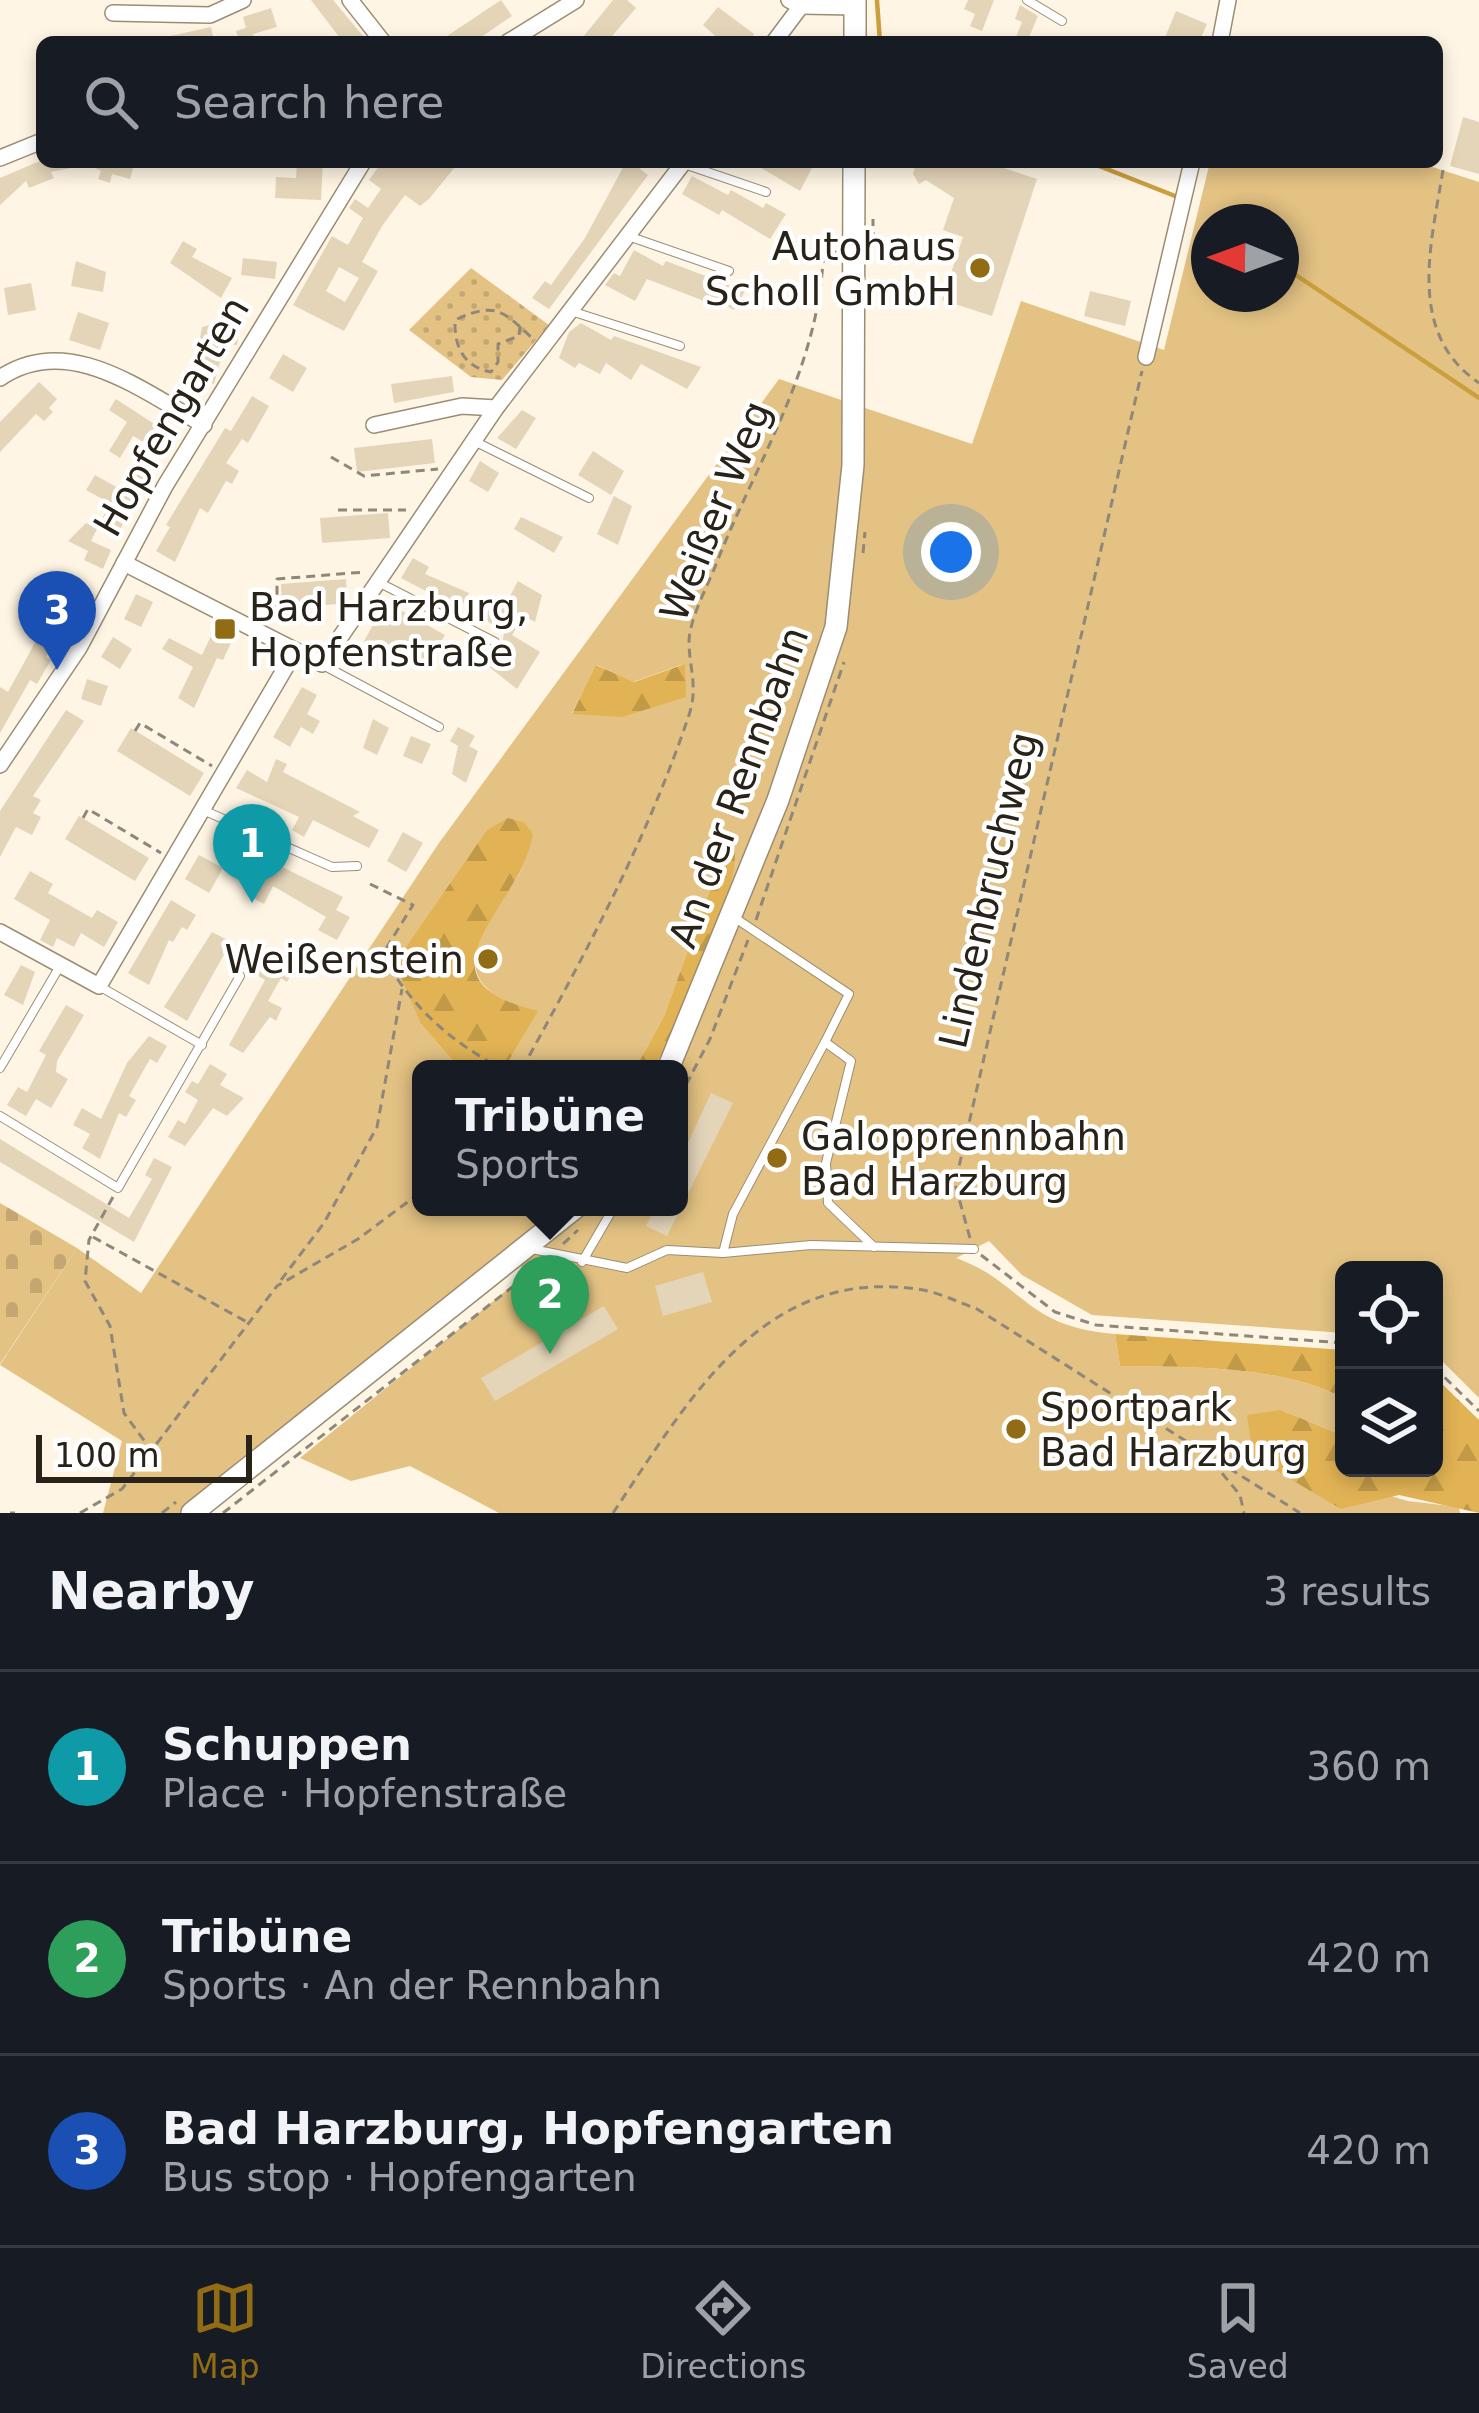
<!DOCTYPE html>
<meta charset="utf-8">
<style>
:root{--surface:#171b24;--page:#242831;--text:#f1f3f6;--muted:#9ea1a6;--line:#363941;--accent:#926c14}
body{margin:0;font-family:"DejaVu Sans",sans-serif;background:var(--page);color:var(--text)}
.controls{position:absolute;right:36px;bottom:36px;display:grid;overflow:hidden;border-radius:18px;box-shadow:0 6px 18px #0003}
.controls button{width:108px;height:108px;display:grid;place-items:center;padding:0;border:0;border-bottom:3px solid var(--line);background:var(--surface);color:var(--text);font:60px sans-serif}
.compass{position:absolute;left:1191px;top:204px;width:108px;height:108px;border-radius:50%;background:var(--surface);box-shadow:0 6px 18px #0003;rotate:271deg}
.scale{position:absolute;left:36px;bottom:30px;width:216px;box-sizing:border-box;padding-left:12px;border:6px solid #282218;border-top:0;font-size:33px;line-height:42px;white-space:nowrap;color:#282218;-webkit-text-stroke:9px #fff;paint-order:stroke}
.you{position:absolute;left:951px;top:552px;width:42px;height:42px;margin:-30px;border:9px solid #fff;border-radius:50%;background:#1a73e8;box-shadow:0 0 0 18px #1a73e833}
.badge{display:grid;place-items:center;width:78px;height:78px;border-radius:50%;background:var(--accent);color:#fff;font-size:39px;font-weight:700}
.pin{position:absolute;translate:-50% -99px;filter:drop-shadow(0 3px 6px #0008)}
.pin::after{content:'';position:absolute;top:63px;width:42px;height:36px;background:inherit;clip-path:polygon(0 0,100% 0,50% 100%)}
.popup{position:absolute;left:412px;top:1060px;width:276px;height:156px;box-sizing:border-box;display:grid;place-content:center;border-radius:18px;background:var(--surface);filter:drop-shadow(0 3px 9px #0005);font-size:39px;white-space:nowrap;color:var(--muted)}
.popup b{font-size:45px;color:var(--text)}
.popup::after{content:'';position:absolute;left:50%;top:100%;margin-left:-24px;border:24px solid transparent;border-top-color:var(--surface)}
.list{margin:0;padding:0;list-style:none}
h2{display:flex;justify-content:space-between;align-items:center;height:156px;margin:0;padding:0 48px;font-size:51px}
h2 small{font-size:39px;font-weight:400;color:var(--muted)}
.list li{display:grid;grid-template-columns:78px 1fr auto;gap:36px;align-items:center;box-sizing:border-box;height:192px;padding:0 48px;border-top:3px solid var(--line)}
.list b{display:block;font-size:45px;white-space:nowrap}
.list p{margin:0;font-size:39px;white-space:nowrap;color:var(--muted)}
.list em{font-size:39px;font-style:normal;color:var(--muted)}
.icon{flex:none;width:66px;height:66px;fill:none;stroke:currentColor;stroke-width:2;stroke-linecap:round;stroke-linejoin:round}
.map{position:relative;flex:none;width:1479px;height:1513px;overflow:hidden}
.search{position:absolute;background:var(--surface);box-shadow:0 6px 18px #0003;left:36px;right:36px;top:36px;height:132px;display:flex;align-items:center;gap:30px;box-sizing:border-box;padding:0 42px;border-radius:18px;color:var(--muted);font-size:45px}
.sheet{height:732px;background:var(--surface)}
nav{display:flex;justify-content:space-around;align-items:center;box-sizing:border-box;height:168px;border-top:3px solid var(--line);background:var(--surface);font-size:33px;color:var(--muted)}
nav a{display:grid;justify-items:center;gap:6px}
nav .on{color:var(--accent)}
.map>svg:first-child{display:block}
.grass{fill:#e3c283;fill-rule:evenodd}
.forest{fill:url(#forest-firs)}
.cemetery{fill:url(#cemetery-stones)}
.park{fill:url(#park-dots)}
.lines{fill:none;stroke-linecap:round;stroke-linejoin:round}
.stream{stroke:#cc9f3e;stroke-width:4.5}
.building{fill:#e4d5b9;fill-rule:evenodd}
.service-casing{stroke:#9b8d73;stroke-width:10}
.minor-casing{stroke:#9b8d73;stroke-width:18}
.secondary-casing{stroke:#9b8d73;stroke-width:24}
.path{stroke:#8f887a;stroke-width:3;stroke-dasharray:9 6;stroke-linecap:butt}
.service{stroke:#fff;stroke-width:8}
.minor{stroke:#fff;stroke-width:15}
.secondary{stroke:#fff;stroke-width:21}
.poi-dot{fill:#926c14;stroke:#fff;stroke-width:4.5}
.labels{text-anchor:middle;stroke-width:9;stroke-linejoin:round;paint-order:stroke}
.poi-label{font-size:39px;fill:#282218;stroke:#fff;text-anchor:start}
.street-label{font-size:39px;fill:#282218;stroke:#fff}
</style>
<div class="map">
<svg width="1479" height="1513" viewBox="0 0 1479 1513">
<defs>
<pattern id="forest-firs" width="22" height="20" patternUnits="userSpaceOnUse" patternTransform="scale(3)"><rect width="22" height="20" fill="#e1b354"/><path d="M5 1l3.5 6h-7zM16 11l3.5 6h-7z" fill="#c19a48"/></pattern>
<pattern id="cemetery-stones" width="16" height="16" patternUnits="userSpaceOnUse" patternTransform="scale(3)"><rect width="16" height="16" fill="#e3c283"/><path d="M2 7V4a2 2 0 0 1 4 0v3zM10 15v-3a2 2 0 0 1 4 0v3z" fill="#c3a670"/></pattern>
<pattern id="park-dots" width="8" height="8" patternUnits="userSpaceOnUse" patternTransform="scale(3)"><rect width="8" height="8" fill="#e3c283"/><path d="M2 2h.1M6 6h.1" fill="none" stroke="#c3a670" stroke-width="1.8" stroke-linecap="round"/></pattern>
</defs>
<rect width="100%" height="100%" fill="#fef5e4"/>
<!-- grass -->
<path class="grass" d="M1210,162H1417L1479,182V1398L1434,1353V1270H1344V1333L1092,1315L1022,1275L989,1241L956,1258C1025,1283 1023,1327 1115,1334L1120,1366C1192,1367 1278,1365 1344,1398V1436L1281,1410L1253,1457L1408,1501L1459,1507L1460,1513H499L410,1466L351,1481L300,1458L513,1285L528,1252L195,1513H103L122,1441L0,1365L77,1248L141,1293L439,843L779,379L972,444L1021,301L1164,350ZM1209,222H1281V294H1209ZM684,664L573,714L572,713L597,665L633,682ZM724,851L664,1051L653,1069H679V1207H421V1069H460L421,1024L529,859C489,924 427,983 537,1012L504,1069H635L664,1016Z"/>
<!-- forest -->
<g class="forest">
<path d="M685,664L686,697L622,717L572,714L596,665L634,682Z"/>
<path d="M508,818L525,823L533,834C521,908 405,979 538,1011L504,1069H460L421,1024L395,963L487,830Z"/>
<path d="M733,843C748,875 674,1035 653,1069H635L664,1016L724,851Z"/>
<path d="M1115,1334L1344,1350V1398C1278,1365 1192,1367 1120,1366Z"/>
<path d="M1434,1376L1479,1420V1513L1399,1495L1341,1509L1253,1457L1247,1415L1281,1410L1344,1436V1468H1434Z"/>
</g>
<!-- cemetery -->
<path class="cemetery" d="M0,1203L77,1248L0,1364Z"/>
<!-- park -->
<path class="park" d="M471,268L549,325L502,380L471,377L409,330Z"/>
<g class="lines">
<!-- stream -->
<g class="stream">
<path d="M877,1L880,42"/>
<path d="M1089,162L1175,196"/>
<path d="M1216,222H1217"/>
<path d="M1281,265L1479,398"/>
</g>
</g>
<!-- building -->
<g class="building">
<path d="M311,0H333L368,42H343Z"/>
<path d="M501,0L512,16L474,42H438Z"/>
<path d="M613,0H627L636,8L607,42H579Z"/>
<path d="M968,0H994L982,31L970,26L975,14L964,9Z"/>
<path d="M1020,5L1038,16L1027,42H1014L1022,22L1015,19Z"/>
<path d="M718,7L754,34L748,42H722L703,25Z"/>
<path d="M271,8L277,27L253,34L255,42H240L236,31L246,28L243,17Z"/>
<path d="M1176,11L1207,24L1199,42H1163Z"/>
<path d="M211,27L214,42H167L166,37Z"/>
<path d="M1463,117L1479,122V174L1450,166Z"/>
<path d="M42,160L70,162L71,168L51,172L54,178L29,188L26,181L0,205V178Z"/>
<path d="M82,162H135L130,179L112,174L110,183L98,179L101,171Z"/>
<path d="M297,162H323L321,200L275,198L276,177L296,178Z"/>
<path d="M382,162H459L429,199L420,206L405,195L382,226L362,262L378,271L344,331L293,305L332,236L348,245L363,218L349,208L355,199L368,208L381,189L369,180ZM339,267L359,278L345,302L326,291Z"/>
<path d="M626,162H645L640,169L648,175L549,309L532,298L545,281L551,285L585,238Z"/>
<path d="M751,162H805L813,166L800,191Z"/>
<path d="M916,162H986L1037,179L992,316L942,300L963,237L943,230L954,198L926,180L919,184L913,174Z"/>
<path d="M692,176L728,195L731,190L763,208L766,203L786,214L770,239L722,210L719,215L682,194Z"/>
<path d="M183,241L197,249L192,257L232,278L221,298L170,263Z"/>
<path d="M634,250L663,266L666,261L745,291L734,310L707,295L704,301L647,279L635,301L605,285L614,273L620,276Z"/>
<path d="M243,258L277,262L275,279L241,275Z"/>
<path d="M76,261L106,272L103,292L71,286Z"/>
<path d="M31,283L36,310L8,315L4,288Z"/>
<path d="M1090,291L1131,301L1125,326L1084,316Z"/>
<path d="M78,312L109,323L100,350L69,340Z"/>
<path d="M217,323L240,325L237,345L225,344L214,384L193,378L202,327Z"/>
<path d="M581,323L611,340L614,336L701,367L687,389L641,364L631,380L606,363L600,374L579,363L575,368L559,358L569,332Z"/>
<path d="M283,354L307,368L293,392L269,378Z"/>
<path d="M452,376L454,392L394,403L391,384Z"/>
<path d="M39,382L57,399L49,408L53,412L44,421L36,414L0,452V422Z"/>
<path d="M252,396L269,406L248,443L242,439L226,463L239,471L232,484L226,481L208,513L200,508L175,562L156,551L170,527L166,525L225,428L231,431Z"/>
<path d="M116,399L159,427L149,445L133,436L120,458L109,451L127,422L109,410Z"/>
<path d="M522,410L536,418L516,449L497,438Z"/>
<path d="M432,439L435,463L357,472L354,448Z"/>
<path d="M593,451L624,471L611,495L578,475Z"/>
<path d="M480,461L499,473L488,492L469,481Z"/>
<path d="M134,464L151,474L119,531L101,521L110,503L86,490L95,475L120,489Z"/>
<path d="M614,496L632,506L618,545L597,534Z"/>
<path d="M388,513L390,538L322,543L320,518Z"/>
<path d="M521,517L563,537L554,553L514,529Z"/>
<path d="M86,523L97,529L91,541L111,550L103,569L84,560L88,551L68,541Z"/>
<path d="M413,558L429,567L425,574L469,593L460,609L401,578Z"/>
<path d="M52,570L90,589L85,600L56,585L52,593L42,587Z"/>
<path d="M346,579L348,603L282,609L281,584Z"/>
<path d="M518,581L542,595L535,622L524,616L512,635L540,652L517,689L484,663L502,647L504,632L484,619L493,603L503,609Z"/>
<path d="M136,594L153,602L141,627L124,619Z"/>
<path d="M45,596L65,608L51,634L56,637L46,657L51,660L37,684L30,680L0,733V687L8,692L37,639L39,627L30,622Z"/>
<path d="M386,602L445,635L426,668L364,641Z"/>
<path d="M212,634L231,643L223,660L217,658L194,708L178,698L193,667L162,649L169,638L202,655Z"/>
<path d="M113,637L132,649L120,669L101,657Z"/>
<path d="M87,679L108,686L101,706L81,699Z"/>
<path d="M302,687L317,695L307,714L320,721L313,734L301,727L290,747L273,737Z"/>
<path d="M66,710L84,721L33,796L41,800L33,813L41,817L32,835L16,827L0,857V811Z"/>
<path d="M373,719L389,728L377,755L363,748Z"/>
<path d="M458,727L475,736L469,746L478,751L466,783L452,774L458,746L450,741Z"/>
<path d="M131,728L204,773L190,796L117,751Z"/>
<path d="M411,736L431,744L422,764L403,756Z"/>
<path d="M276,759L287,764L283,772L360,812L353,816L379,830L369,848L313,820L304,837L292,830L299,817L236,788L247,770L267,782Z"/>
<path d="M79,816L149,858L135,881L65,839Z"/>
<path d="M403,832L423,843L406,872L387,861Z"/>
<path d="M246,849L343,897L336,910L350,917L337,940L318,930L326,917L273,886L264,904L251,897L259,881L236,867Z"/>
<path d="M199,855L223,868L209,893L185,879Z"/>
<path d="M30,871L53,884L48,893L92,918L97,910L118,922L104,947L81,933L74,947L57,938L53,947L40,940L50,920L14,899Z"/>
<path d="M171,900L196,915L187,930L182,927L173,942L169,940L149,985L128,973Z"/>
<path d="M212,932L231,942L187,1021L164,1007Z"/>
<path d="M256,943L296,966L287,982L281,978L268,1001L282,1008L276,1021L270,1017L243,1053L229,1045L265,980L255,974L263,959L251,953Z"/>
<path d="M21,965L35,972L23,1005L4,995Z"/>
<path d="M66,1005L84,1015L57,1061L56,1072L68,1079L51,1108L36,1099L26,1116L7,1105L18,1087L27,1092L46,1055L39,1051Z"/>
<path d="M149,1036L167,1046L157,1063L150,1059L129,1096L136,1100L126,1117L119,1113L100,1159L82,1148L90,1134L73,1125L82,1108L101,1119L127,1063Z"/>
<path d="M210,1064L227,1074L220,1085L244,1098L227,1116L213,1108L185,1146L168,1137L178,1120L185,1124L198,1100L185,1092L192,1081L198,1084Z"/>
<path d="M711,1093L733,1103L667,1236L646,1226L655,1207H679V1162Z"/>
<path d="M0,1139L129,1218L152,1179L145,1175L154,1158L172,1167L134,1242L0,1162Z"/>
<path d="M703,1272L712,1302L663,1316L655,1286Z"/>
<path d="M604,1306L618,1329L495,1401L481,1378Z"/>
</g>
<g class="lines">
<defs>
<g id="service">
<path d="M1027,0L1062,21"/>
<path d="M684,164L766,192"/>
<path d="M628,236L729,271"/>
<path d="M571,311L680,346"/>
<path d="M476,442L589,498"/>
<path d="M380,583L495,642"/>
<path d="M323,665L439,727"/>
<path d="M203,810L332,867L357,866"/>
<path d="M732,916L849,994L825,1042L851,1061L826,1163L828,1203L874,1247"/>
<path d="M99,986L202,1045"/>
<path d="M0,1068L60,966"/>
<path d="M0,1116L118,1188L240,976"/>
<path d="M532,1249L627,1268L667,1250L723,1253L811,1245L974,1249"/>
<path d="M723,1253L733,1214L825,1042"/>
<path d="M582,1262L614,1207"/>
</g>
<g id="minor">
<path d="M350,0L383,42"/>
<path d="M789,0L801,6L855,7"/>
<path d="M113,13L210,15L243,0"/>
<path d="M508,42L576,0"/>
<path d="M774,42L801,6"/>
<path d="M1220,42L1228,0"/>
<path d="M0,158L42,141"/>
<path d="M1146,357L1192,162"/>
<path d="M0,378C69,331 143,392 204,425"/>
<path d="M374,425L462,406L496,408"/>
<path d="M124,563L322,664L496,408L684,162"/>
<path d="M0,765L79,648L165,486L363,162"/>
<path d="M0,932L99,986L294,653"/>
</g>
<g id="secondary">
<path d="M855,42V0"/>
<path d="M668,1069L778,800L836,627L853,465L854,162"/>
<path d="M192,1513L576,1207"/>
</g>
</defs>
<!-- service casing -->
<use href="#service" class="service-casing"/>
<!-- minor casing -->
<use href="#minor" class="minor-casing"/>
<!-- secondary casing -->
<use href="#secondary" class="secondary-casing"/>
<!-- path -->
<g class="path">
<path d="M1443,170C1431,245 1406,333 1479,383"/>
<path d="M873,241V219"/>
<path d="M520,326L519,336L498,344V362L491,372C464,367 454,347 455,320C496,301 503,311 532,338"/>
<path d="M331,457L364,476L438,469"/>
<path d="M338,510H406"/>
<path d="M863,553L865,532"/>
<path d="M267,622L277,605V579L365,572"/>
<path d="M135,731L140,723L212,766"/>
<path d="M83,818L88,809L161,853"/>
<path d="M370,884L413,905L382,955C414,1009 447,1039 502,1069"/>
<path d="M756,920L844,662"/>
<path d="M522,1069C585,954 647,840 689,715C698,688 690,671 689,644C688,622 707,587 715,567C755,464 817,372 823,260L838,251"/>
<path d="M679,1098L710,1039L748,940"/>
<path d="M113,1197L89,1240L85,1281L110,1326L124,1413L151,1450"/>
<path d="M93,1237L247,1322"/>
<path d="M970,1238L955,1184L1142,371"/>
<path d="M563,1244L578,1230"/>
<path d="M981,1255L1055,1312L1096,1325L1344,1343"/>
<path d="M281,1280L324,1223L377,1127L402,989"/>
<path d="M1434,1367L1479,1411"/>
<path d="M1203,1450L1240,1495L1244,1513"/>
<path d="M10,1513H15"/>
<path d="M80,1513L122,1489L277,1286L358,1239L421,1192"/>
<path d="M162,1513L176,1502"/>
<path d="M223,1513L543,1263"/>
<path d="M613,1513C687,1403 761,1267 916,1289C936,1291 958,1302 977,1309L1300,1513"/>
</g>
<!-- service -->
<use href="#service" class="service"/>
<!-- minor -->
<use href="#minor" class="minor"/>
<!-- secondary -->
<use href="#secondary" class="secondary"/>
</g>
<!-- markers -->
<g class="poi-dot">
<circle cx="980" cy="268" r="12"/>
<rect x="213" y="617" width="24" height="24" rx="6"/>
<circle cx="488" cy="959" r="12"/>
<circle cx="777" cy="1158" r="12"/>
<circle cx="1016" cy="1429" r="12"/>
</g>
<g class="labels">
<!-- poi labels -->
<g class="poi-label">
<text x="956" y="260" text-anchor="end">Autohaus<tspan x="956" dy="45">Scholl GmbH</tspan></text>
<text x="249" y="621">Bad Harzburg,<tspan x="249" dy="45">Hopfenstraße</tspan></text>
<text x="464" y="973" text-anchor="end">Weißenstein</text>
<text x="801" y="1150">Galopprennbahn<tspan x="801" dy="45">Bad Harzburg</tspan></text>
<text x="1040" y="1421">Sportpark<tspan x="1040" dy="45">Bad Harzburg</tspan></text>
</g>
<!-- street labels -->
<g class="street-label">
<text transform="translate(171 416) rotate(-60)" y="14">Hopfengarten</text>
<text transform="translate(715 511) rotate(-68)" y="14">Weißer Weg</text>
<text transform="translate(738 787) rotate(-70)" y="14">An der Rennbahn</text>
<text transform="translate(988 890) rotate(-77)" y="14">Lindenbruchweg</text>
</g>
</g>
</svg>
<div class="controls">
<button><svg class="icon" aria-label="locate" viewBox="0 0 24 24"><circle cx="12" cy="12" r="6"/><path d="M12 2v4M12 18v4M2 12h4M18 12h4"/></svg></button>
<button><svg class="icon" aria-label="layers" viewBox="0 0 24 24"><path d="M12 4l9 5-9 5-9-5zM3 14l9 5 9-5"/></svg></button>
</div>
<svg class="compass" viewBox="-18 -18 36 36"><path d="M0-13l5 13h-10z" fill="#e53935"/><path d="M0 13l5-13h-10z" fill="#9ea1a6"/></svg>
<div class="scale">100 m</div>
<div class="you"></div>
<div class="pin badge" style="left:252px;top:903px;background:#0f9aa8">1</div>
<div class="pin badge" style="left:550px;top:1354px;background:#2e9e5b">2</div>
<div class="popup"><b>Tribüne</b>Sports</div>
<div class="pin badge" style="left:57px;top:670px;background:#1a4fb4">3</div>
<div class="search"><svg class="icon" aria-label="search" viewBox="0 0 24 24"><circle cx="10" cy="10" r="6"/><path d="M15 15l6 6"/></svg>Search here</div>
</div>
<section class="sheet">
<h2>Nearby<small>3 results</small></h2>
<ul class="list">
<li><span class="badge" style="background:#0f9aa8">1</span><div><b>Schuppen</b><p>Place · Hopfenstraße</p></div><em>360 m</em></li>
<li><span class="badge" style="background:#2e9e5b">2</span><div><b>Tribüne</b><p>Sports · An der Rennbahn</p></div><em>420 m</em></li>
<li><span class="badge" style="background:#1a4fb4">3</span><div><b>Bad Harzburg, Hopfengarten</b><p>Bus stop · Hopfengarten</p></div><em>420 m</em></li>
</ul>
</section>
<nav>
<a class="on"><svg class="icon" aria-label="map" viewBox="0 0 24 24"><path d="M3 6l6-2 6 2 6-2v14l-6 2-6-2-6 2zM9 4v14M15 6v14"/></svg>Map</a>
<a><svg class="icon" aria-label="directions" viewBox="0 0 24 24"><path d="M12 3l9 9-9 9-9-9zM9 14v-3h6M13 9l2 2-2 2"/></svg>Directions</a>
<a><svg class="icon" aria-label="saved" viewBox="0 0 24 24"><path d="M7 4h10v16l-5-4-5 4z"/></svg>Saved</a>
</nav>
